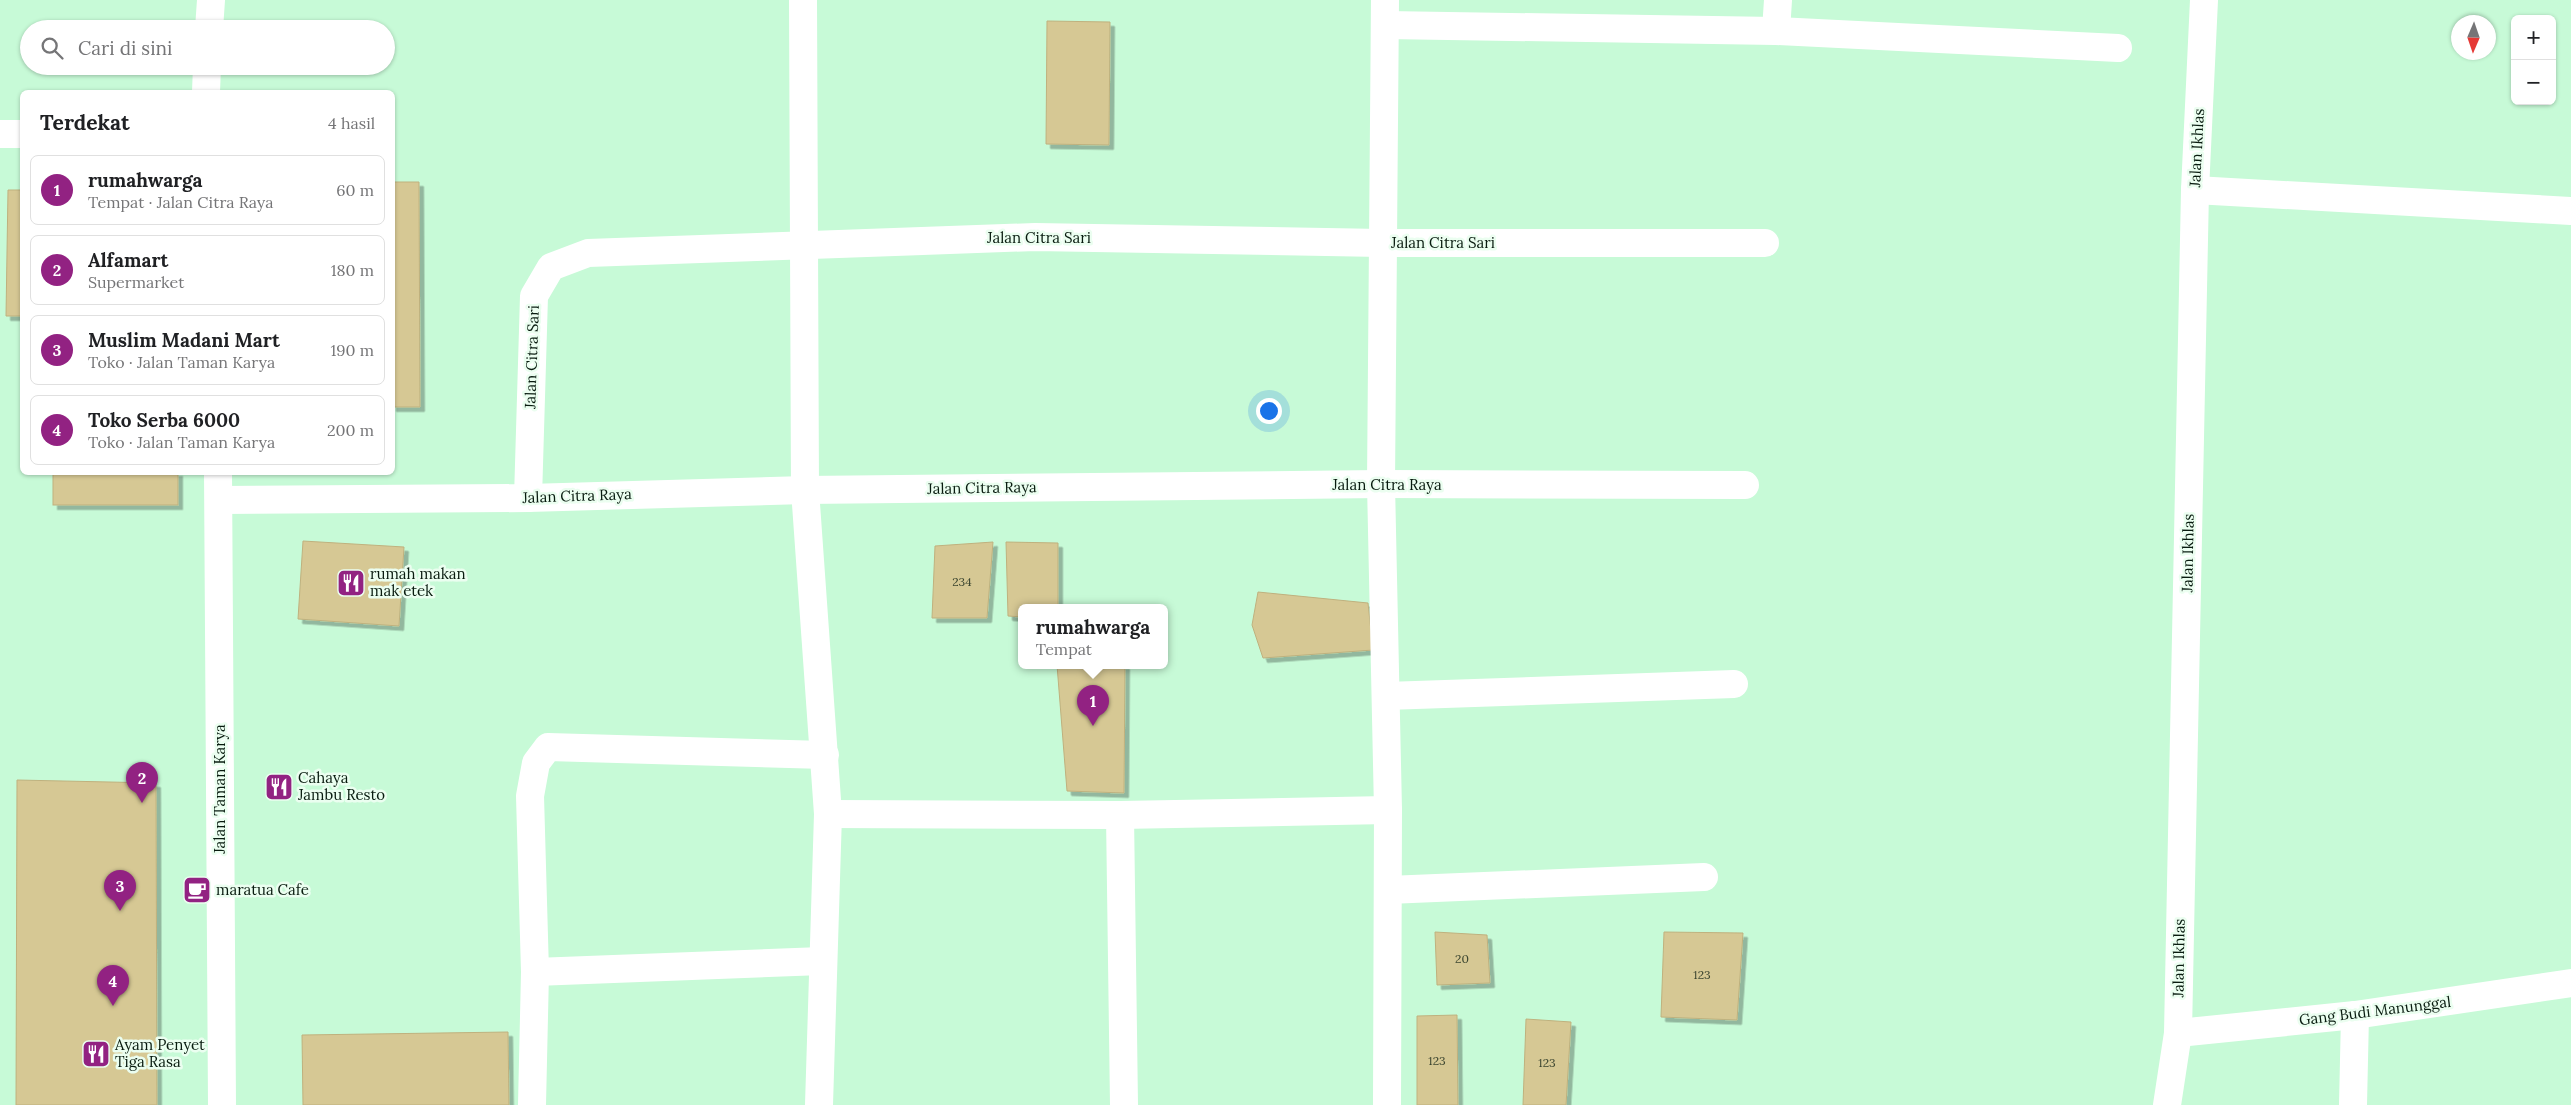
<!DOCTYPE html>
<html lang="id">
<meta charset="utf-8">
<style>
:root{--surface:#fff;--page:#f2f2f2;--text:#202124;--muted:#757577;--line:#e0e0e0;--accent:#922282}
body{margin:0;font-family:Lora,serif;background:var(--page);color:var(--text)}
.controls{position:absolute;right:15px;top:15px;display:grid;overflow:hidden;border-radius:8px;box-shadow:0 1px 4px #0004}
.controls button{width:45px;height:45px;display:grid;place-items:center;padding:0;border:0;border-bottom:1px solid var(--line);background:var(--surface);color:var(--text);font:25px sans-serif}
.compass{position:absolute;left:2451px;top:15px;width:45px;height:45px;border-radius:50%;background:var(--surface);box-shadow:0 1px 4px #0004;rotate:182deg}
.you{position:absolute;left:1268px;top:410px;width:18px;height:18px;margin:-12px;border:4px solid #fff;border-radius:50%;background:#1a73e8;box-shadow:0 0 0 8px #1a73e833}
.badge{display:grid;place-items:center;width:32px;height:32px;border-radius:50%;background:var(--accent);color:#fff;font-size:16px;font-weight:700}
.pin{position:absolute;translate:-50% -41px;filter:drop-shadow(0 1px 2px #0008)}
.pin::after{content:'';position:absolute;top:26px;width:18px;height:15px;background:inherit;clip-path:polygon(0 0,100% 0,50% 100%)}
.popup{position:absolute;left:1018px;top:604px;width:150px;height:65px;box-sizing:border-box;display:grid;place-content:center;border-radius:8px;background:var(--surface);filter:drop-shadow(0 1px 4px #0005);font-size:16px;white-space:nowrap;color:var(--muted)}
.popup b{font-size:19px;color:var(--text)}
.popup::after{content:'';position:absolute;left:50%;top:100%;margin-left:-10px;border:10px solid transparent;border-top-color:var(--surface)}
.list{margin:0;padding:0;list-style:none}
h2{display:flex;justify-content:space-between;align-items:center;height:65px;margin:0;padding:0 20px;font-size:21px}
h2 small{font-size:16px;font-weight:400;color:var(--muted)}
.list li{display:grid;grid-template-columns:32px 1fr auto;gap:15px;align-items:center;box-sizing:border-box;height:70px;margin:0 10px 10px;padding:0 10px;border:1px solid var(--line);border-radius:8px}
.list b{display:block;font-size:19px;white-space:nowrap}
.list p{margin:0;font-size:16px;white-space:nowrap;color:var(--muted)}
.list em{font-size:16px;font-style:normal;color:var(--muted)}
.icon{flex:none;width:28px;height:28px;fill:none;stroke:currentColor;stroke-width:2;stroke-linecap:round;stroke-linejoin:round}
.map{position:relative;flex:none;width:2571px;height:1105px;overflow:hidden}
.search{position:absolute;background:var(--surface);box-shadow:0 1px 4px #0004;left:20px;top:20px;width:375px;height:55px;display:flex;align-items:center;gap:12px;box-sizing:border-box;padding:0 18px;border-radius:28px;color:var(--muted);font-size:19px}
.panel{position:absolute;background:var(--surface);box-shadow:0 1px 4px #0004;left:20px;top:90px;width:375px;height:385px;border-radius:8px}
.map>svg:first-child{display:block}
.building{fill:#d6c894;stroke:#bfb17e;filter:url(#shadow)}
.lines{fill:none;stroke-linecap:round;stroke-linejoin:round}
.minor{stroke:#fff;stroke-width:28}
.tertiary{stroke:#fff;stroke-width:28}
.labels{text-anchor:middle;stroke-width:5;stroke-linejoin:round;paint-order:stroke}
.number-label{font-size:12px;fill:#3c4630}
.street-label{font-size:15px;fill:#081b0f;stroke:#ebfef0}
.poi-label{font-size:15px;fill:#081b0f;stroke:#ebfef0;text-anchor:start}
</style>
<div class="map">
<svg width="2571" height="1105" viewBox="0 0 2571 1105">
<defs>
<filter id="shadow"><feDropShadow dx="4.5" dy="4.5" stdDeviation="0" flood-color="#0004"/></filter>
</defs>
<rect width="100%" height="100%" fill="#c7fad7"/>
<!-- building -->
<g class="building">
<path d="M1047,21L1110,22L1109,145L1046,144Z"/>
<path d="M392,182H419L420,407H392Z"/>
<path d="M8,190H22V316H6Z"/>
<rect x="53" y="472" width="125" height="33"/>
<path d="M303,541L404,547L399,626L298,619Z"/>
<path d="M993,542L987,618H932L935,546Z"/>
<path d="M1006,542L1058,543V607H1022V617L1008,616Z"/>
<path d="M1258,592L1368,603L1373,650L1263,658L1252,625Z"/>
<path d="M1057,665H1125L1124,793L1067,791Z"/>
<path d="M17,780L156,783L157,1105H16Z"/>
<path d="M1435,932L1487,935L1490,983L1437,985Z"/>
<path d="M1664,932L1743,933L1737,1020L1661,1017Z"/>
<path d="M1457,1015L1458,1105H1417V1016Z"/>
<path d="M1526,1019L1571,1022L1566,1105H1523Z"/>
<path d="M508,1032L509,1105H303L302,1035Z"/>
</g>
<g class="lines">
<!-- minor -->
<g class="minor">
<path d="M803,0L805,490L828,814L819,1105"/>
<path d="M1385,0L1381,484L1388,810L1387,1105"/>
<path d="M1386,25L1776,31L2118,48"/>
<path d="M1776,31L1778,0"/>
<path d="M0,134H22"/>
<path d="M2195,190L2571,211"/>
<path d="M528,498L534,296L551,267L588,253L1035,237L1382,243H1765"/>
<path d="M219,500L528,498L805,490L1381,484L1745,485"/>
<path d="M1386,696L1734,684"/>
<path d="M828,814L1120,815L1388,810"/>
<path d="M1120,815L1124,1105"/>
<path d="M1388,890L1704,877"/>
<path d="M822,961L535,972L530,796L536,763L548,747L825,755"/>
<path d="M2178,1033L2355,1015L2571,983"/>
<path d="M532,1105L535,972"/>
<path d="M2167,1105L2178,1033L2195,190L2204,0"/>
<path d="M2353,1105L2355,1015"/>
</g>
<!-- tertiary -->
<g class="tertiary">
<path d="M209,29L211,0"/>
<path d="M206,92L207,66"/>
<path d="M218,472L222,1105"/>
</g>
</g>
<!-- icons -->
<defs>
<symbol id="restaurant-square" viewBox="-11 -11 22 22"><rect x="-9" y="-9" width="18" height="18" rx="4" fill="#922282" stroke="#ebfef0"/><path d="M-5-6h1v4h1v-4h1v4h1v-4h1v5L-1.5 .5V6h-2V.5L-5-1ZM5-6V6H3V1.5H1.5Q1.5-4 5-6Z" fill="#fff"/></symbol>
<symbol id="cafe-square" viewBox="-11 -11 22 22"><rect x="-9" y="-9" width="18" height="18" rx="4" fill="#922282" stroke="#ebfef0"/><path d="M-5.5-4.5H6V0H3Q3 3.5 0 3.5H-2.5Q-5.5 3.5-5.5 0ZM3-3.2v2h1.7v-2ZM-6 4.5H4V6H-6Z" fill="#fff"/></symbol>
</defs>
<g fill-rule="evenodd">
<use href="#restaurant-square" x="335" y="567" width="32" height="32"/>
<use href="#restaurant-square" x="263" y="771" width="32" height="32"/>
<use href="#cafe-square" x="181" y="874" width="32" height="32"/>
<use href="#restaurant-square" x="80" y="1038" width="32" height="32"/>
</g>
<g class="labels">
<!-- number labels -->
<g class="number-label">
<text x="962" y="586">234</text>
<text x="1462" y="963">20</text>
<text x="1702" y="979">123</text>
<text x="1437" y="1065">123</text>
<text x="1547" y="1067">123</text>
</g>
<!-- street labels -->
<g class="street-label">
<text transform="translate(2197 148) rotate(-87)" y="5">Jalan Ikhlas</text>
<text x="1039" y="243">Jalan Citra Sari</text>
<text x="1443" y="248">Jalan Citra Sari</text>
<text transform="translate(532 357) rotate(-88)" y="5">Jalan Citra Sari</text>
<text x="1387" y="490">Jalan Citra Raya</text>
<text transform="translate(982 488) rotate(-1)" y="5">Jalan Citra Raya</text>
<text transform="translate(577 496) rotate(-2)" y="5">Jalan Citra Raya</text>
<text transform="translate(2188 553) rotate(-89)" y="5">Jalan Ikhlas</text>
<text transform="translate(220 789) rotate(-90)" y="5">Jalan Taman Karya</text>
<text transform="translate(2179 958) rotate(-89)" y="5">Jalan Ikhlas</text>
<text transform="translate(2375 1011) rotate(-7)" y="5">Gang Budi Manunggal</text>
</g>
<!-- poi labels -->
<g class="poi-label">
<text x="370" y="579">rumah makan<tspan x="370" dy="17">mak etek</tspan></text>
<text x="298" y="783">Cahaya<tspan x="298" dy="17">Jambu Resto</tspan></text>
<text x="216" y="895">maratua Cafe</text>
<text x="115" y="1050">Ayam Penyet<tspan x="115" dy="17">Tiga Rasa</tspan></text>
</g>
</g>
</svg>
<div class="controls">
<button>+</button>
<button>−</button>
</div>
<svg class="compass" viewBox="-18 -18 36 36"><path d="M0-13l5 13h-10z" fill="#e53935"/><path d="M0 13l5-13h-10z" fill="#757577"/></svg>
<div class="you"></div>
<div class="pin badge" style="left:1093px;top:726px">1</div>
<div class="popup"><b>rumahwarga</b>Tempat</div>
<div class="pin badge" style="left:142px;top:803px">2</div>
<div class="pin badge" style="left:120px;top:911px">3</div>
<div class="pin badge" style="left:113px;top:1006px">4</div>
<div class="search"><svg class="icon" aria-label="search" viewBox="0 0 24 24"><circle cx="10" cy="10" r="6"/><path d="M15 15l6 6"/></svg>Cari di sini</div>
<section class="panel">
<h2>Terdekat<small>4 hasil</small></h2>
<ul class="list">
<li><span class="badge">1</span><div><b>rumahwarga</b><p>Tempat · Jalan Citra Raya</p></div><em>60 m</em></li>
<li><span class="badge">2</span><div><b>Alfamart</b><p>Supermarket</p></div><em>180 m</em></li>
<li><span class="badge">3</span><div><b>Muslim Madani Mart</b><p>Toko · Jalan Taman Karya</p></div><em>190 m</em></li>
<li><span class="badge">4</span><div><b>Toko Serba 6000</b><p>Toko · Jalan Taman Karya</p></div><em>200 m</em></li>
</ul>
</section>
</div>
